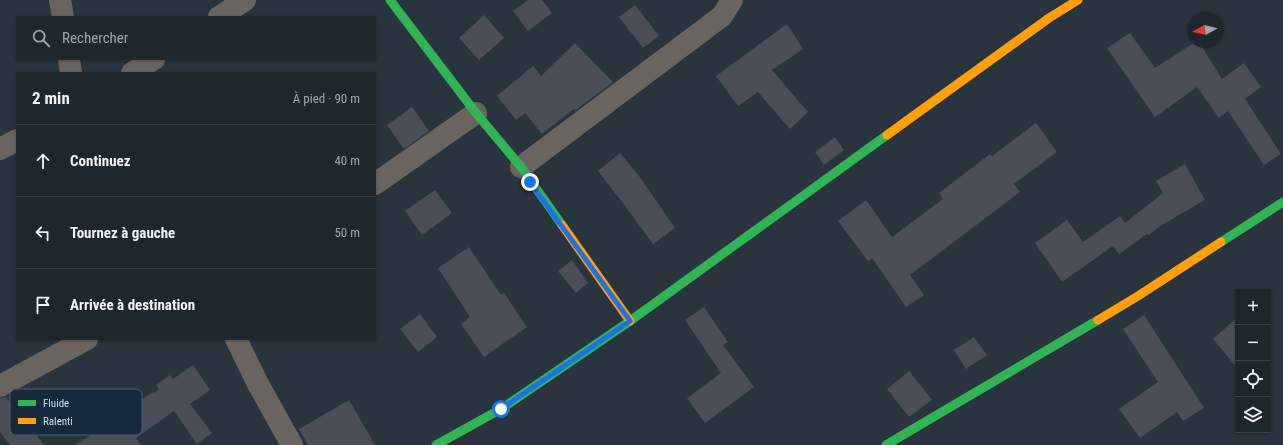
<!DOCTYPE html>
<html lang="fr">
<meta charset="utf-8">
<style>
:root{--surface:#1f272e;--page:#272f36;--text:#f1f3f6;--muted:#a1a5aa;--line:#3c444a}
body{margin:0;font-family:"Roboto Condensed",sans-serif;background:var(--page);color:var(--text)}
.controls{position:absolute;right:12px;bottom:12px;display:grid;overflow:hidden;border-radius:0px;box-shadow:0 1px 3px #0004}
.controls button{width:36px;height:36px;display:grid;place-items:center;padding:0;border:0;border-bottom:1px solid var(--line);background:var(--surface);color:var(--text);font:20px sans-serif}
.compass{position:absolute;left:1187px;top:12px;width:36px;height:36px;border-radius:50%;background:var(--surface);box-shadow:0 1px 3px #0004;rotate:262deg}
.stop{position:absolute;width:12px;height:12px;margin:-9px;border:3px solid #1a73e8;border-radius:50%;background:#fff}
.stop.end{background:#1a73e8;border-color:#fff;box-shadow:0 1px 4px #0008}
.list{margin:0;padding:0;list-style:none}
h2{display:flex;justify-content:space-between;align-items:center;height:52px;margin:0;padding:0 16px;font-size:17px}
h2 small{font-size:13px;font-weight:400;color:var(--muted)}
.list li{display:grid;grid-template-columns:26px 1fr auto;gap:12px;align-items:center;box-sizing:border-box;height:72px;padding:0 16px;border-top:1px solid var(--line)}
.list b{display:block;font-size:15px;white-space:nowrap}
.list em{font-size:13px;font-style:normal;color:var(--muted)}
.icon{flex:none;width:22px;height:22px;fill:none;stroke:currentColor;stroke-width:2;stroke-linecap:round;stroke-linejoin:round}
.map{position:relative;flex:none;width:1283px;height:445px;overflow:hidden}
.search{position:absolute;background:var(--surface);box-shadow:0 1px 3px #0004;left:16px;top:16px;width:360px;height:44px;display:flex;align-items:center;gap:10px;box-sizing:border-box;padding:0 14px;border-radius:0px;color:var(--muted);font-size:15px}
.panel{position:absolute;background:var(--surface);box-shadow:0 1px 3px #0004;left:16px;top:72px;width:360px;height:268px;border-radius:0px}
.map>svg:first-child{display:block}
.building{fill:#494e58}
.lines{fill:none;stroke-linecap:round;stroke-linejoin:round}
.street{stroke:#696460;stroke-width:22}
.fast{stroke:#30b455;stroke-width:9}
.slow{stroke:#ff9f0a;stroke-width:9}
.route{stroke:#1a73e8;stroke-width:5}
.key{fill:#172a3b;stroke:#4f5f6f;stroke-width:1}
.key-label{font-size:11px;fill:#d1dce8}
</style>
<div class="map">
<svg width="1283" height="445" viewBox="0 0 1283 445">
<rect width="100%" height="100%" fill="#29343e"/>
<!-- building -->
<g class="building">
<path d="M528,0H542L552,13L528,31L513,11Z"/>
<path d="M635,5L659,36L643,48L619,17Z"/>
<path d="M484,15L504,38L479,60L459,38Z"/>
<path d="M787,24L803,49L772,70L808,112L790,129L758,92L738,106L716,76Z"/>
<path d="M1130,33L1155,68L1195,42H1199L1222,79L1244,63L1261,87L1245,99L1281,154L1264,165L1228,111L1219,118L1197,87L1155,117L1107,48Z"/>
<path d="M575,43L613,82L576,110L574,109L542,134L525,113L516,120L497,96L533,66L541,76Z"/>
<path d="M412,107L429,131L404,149L387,125Z"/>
<path d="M1036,123L1057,152L1014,184L1020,192L910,275L924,295L906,307L872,258L868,261L838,221L866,200L892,237L943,199L939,193L990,154L992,156Z"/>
<path d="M835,137L844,150L824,165L815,152Z"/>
<path d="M620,153L639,176L675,228L653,244L626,207L598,171Z"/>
<path d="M1185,164L1205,200L1160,226L1149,235L1147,234L1119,254L1113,246L1062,282L1035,243L1067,220L1083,242L1120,216L1125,223L1163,193L1156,181Z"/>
<path d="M435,190L452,213L422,235L405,211Z"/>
<path d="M469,247L501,295L504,293L527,327L484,357L461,324L470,317L438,268Z"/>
<path d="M572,260L588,283L576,293L558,271Z"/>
<path d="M704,307L728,342L723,345L754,387L705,423L687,398L721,373L685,320Z"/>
<path d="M420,314L437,337L418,352L400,329Z"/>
<path d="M1144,315L1204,408L1183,421L1177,412L1140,438L1119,409L1158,382L1123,329Z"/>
<path d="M1238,317V369L1213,339Z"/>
<path d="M974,337L987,355L966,369L954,350Z"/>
<path d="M193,365L210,390L190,404L212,433L197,444L174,411L136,438L141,445H75L130,410L129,408L153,392L154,393L159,389L156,385L170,375L173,379Z"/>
<path d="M909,371L932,400L909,417L887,389Z"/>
<path d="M6,397L44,445H10L0,432V398Z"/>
<path d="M349,400L375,445H308L299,429Z"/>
</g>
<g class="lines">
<!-- street -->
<g class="street">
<path d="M60,0L63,17"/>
<path d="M219,17L245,0"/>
<path d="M69,59L71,73"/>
<path d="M132,73L154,59"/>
<path d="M0,149L17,140"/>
<path d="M521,167L722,16L732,0"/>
<path d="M375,184L476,113"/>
<path d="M236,339L258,384L292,445"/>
<path d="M0,386L87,339"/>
</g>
<!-- fast -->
<g class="fast">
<path d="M390,0L476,113L521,167L562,225"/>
<path d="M1221,242L1283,202"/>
<path d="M436,445L501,409L630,321L887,135"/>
<path d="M886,445L1098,320"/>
</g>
<!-- slow -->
<g class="slow">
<path d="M887,135L1049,18L1078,0"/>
<path d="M562,225L630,321"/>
<path d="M1098,320L1138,296L1221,242"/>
</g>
</g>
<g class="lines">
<!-- route -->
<path class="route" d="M501,409L630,321L530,182"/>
</g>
<!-- legend -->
<rect x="10" y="389" width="132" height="46" rx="6" class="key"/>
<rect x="18" y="400" width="18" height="6" fill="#30b455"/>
<rect x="18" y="418" width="18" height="6" fill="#ff9f0a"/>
<g class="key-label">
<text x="43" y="407">Fluide</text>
<text x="43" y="425">Ralenti</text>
</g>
</svg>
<div class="controls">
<button>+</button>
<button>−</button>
<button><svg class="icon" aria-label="locate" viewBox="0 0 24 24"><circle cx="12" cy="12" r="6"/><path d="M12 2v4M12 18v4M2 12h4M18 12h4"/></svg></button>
<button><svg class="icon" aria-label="layers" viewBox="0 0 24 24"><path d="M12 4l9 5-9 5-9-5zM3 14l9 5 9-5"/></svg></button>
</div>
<svg class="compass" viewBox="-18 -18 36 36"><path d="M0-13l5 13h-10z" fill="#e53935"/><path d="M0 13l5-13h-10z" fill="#a1a5aa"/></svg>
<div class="stop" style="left:501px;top:409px"></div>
<div class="stop end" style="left:530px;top:182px"></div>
<div class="search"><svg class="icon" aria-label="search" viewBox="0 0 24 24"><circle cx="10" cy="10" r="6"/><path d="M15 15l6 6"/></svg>Rechercher</div>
<section class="panel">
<h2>2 min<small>À pied · 90 m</small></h2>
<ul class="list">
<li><svg class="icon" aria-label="ahead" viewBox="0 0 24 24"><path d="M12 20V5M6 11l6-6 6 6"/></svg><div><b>Continuez</b></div><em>40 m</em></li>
<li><svg class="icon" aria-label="left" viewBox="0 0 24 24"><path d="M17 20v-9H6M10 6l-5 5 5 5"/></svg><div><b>Tournez à gauche</b></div><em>50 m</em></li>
<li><svg class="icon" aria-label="arrive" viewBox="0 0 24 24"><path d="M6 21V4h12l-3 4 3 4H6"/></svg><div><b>Arrivée à destination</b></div></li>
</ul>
</section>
</div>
